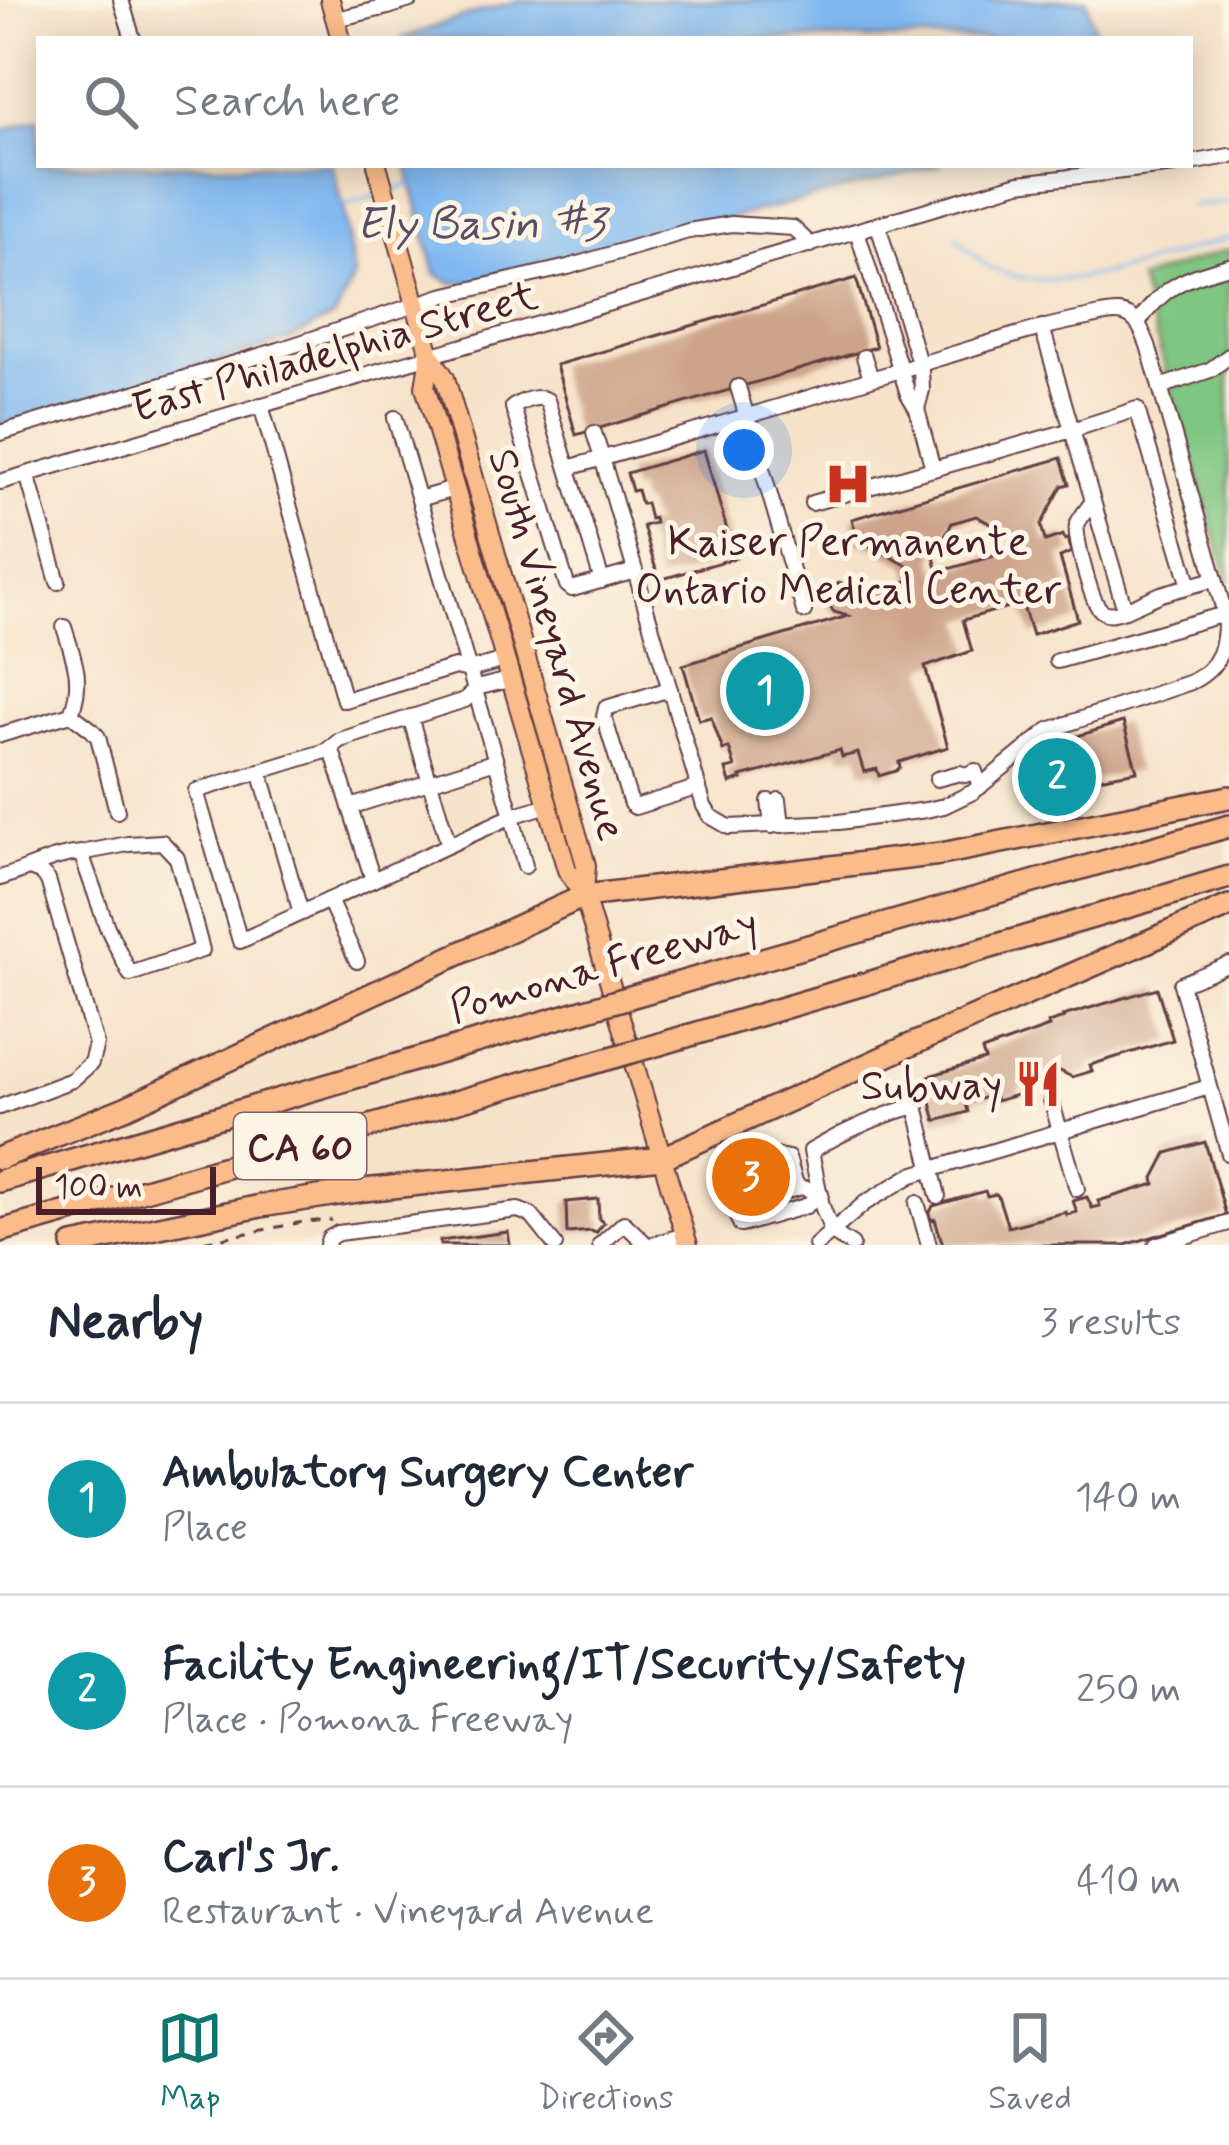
<!DOCTYPE html>
<meta charset="utf-8">
<style>
:root{--surface:#fff;--page:#f2f2f3;--text:#1f2937;--muted:#747a83;--line:#e0e1e3;--accent:#0f766e}
body{margin:0;font-family:Mynerve,sans-serif;background:var(--page);color:var(--text)}
.scale{position:absolute;left:36px;bottom:30px;width:180px;box-sizing:border-box;padding-left:12px;border:6px solid #4a1f2b;border-top:0;font-size:33px;line-height:42px;white-space:nowrap;color:#4a1f2b;-webkit-text-stroke:9px #fcf5e5;paint-order:stroke}
.you{position:absolute;left:744px;top:450px;width:42px;height:42px;margin:-30px;border:9px solid #fff;border-radius:50%;background:#1a73e8;box-shadow:0 0 0 18px #1a73e833}
.badge{display:grid;place-items:center;width:78px;height:78px;border-radius:50%;background:var(--accent);color:#fff;font-size:39px;font-weight:700}
.pin{position:absolute;translate:-50% -50%;border:6px solid #fff;box-shadow:0 3px 12px #0006}
.list{margin:0;padding:0;list-style:none}
h2{display:flex;justify-content:space-between;align-items:center;height:156px;margin:0;padding:0 48px;font-size:51px}
h2 small{font-size:39px;font-weight:400;color:var(--muted)}
.list li{display:grid;grid-template-columns:78px 1fr auto;gap:36px;align-items:center;box-sizing:border-box;height:192px;padding:0 48px;border-top:3px solid var(--line)}
.list b{display:block;font-size:45px;white-space:nowrap}
.list p{margin:0;font-size:39px;white-space:nowrap;color:var(--muted)}
.list em{font-size:39px;font-style:normal;color:var(--muted)}
.icon{flex:none;width:66px;height:66px;fill:none;stroke:currentColor;stroke-width:2;stroke-linecap:round;stroke-linejoin:round}
.map{position:relative;flex:none;width:1229px;height:1245px;overflow:hidden}
.search{position:absolute;background:var(--surface);box-shadow:0 6px 30px #0003;left:36px;right:36px;top:36px;height:132px;display:flex;align-items:center;gap:30px;box-sizing:border-box;padding:0 42px;border-radius:0px;color:var(--muted);font-size:45px}
.sheet{height:732px;background:var(--surface)}
nav{display:flex;justify-content:space-around;align-items:center;box-sizing:border-box;height:168px;border-top:3px solid var(--line);background:var(--surface);font-size:33px;color:var(--muted)}
nav a{display:grid;justify-items:center;gap:6px}
nav .on{color:var(--accent)}
.map>svg:first-child{display:block}
.green{fill:#7fc681;stroke:#647256;stroke-width:3}
.water{fill:#80b9f1;stroke:#656c8e;stroke-width:3}
.lines{fill:none;stroke-linecap:round;stroke-linejoin:round}
.stream{stroke:#80b9f1;stroke-width:3}
.building{fill:#cda48b;fill-rule:evenodd}
.minor-casing{stroke:#643c43;stroke-width:18}
.major-casing{stroke:#643c43;stroke-width:22}
.highway-casing{stroke:#643c43;stroke-width:26}
.path{stroke:#643c43;stroke-width:3;stroke-dasharray:9 9;stroke-linecap:butt}
.minor{stroke:#fff;stroke-width:14}
.major{stroke:#f9bc8a;stroke-width:18}
.highway{stroke:#f9bc8a;stroke-width:21}
.highway-bridge-casing{stroke:#643c43;stroke-width:26;stroke-linecap:butt}
.highway-bridge{stroke:#f9bc8a;stroke-width:21}
.labels{text-anchor:middle;stroke-width:10;stroke-linejoin:round;paint-order:stroke}
.shield{fill:#fcf5e5;stroke:#7f5f63;stroke-width:3}
.shield-label{font-size:39px;font-weight:bold;fill:#4a1f2b}
.street-label{font-size:42px;fill:#4a1f2b;stroke:#fcf5e5}
.poi-label{font-size:42px;fill:#4a1f2b;stroke:#fcf5e5}
.water-label{font-size:45px;font-style:italic;fill:#5a4d66;stroke:#fcf5e5}
</style>
<div class="map">
<svg width="1229" height="1245" viewBox="0 0 1229 1245">
<rect width="100%" height="100%" fill="#fcf5e5"/>
<filter id="ink" filterUnits="userSpaceOnUse"><feTurbulence type="fractalNoise" baseFrequency=".00833" numOctaves="2"/><feDisplacementMap in="SourceGraphic" scale="24" xChannelSelector="R" yChannelSelector="G"/><feConvolveMatrix kernelMatrix="1 2 1 2 8 2 1 2 1" color-interpolation-filters="sRGB"/></filter>
<filter id="wash" filterUnits="userSpaceOnUse"><feTurbulence type="fractalNoise" baseFrequency=".004" numOctaves="4" result="noise"/><feDisplacementMap in="SourceGraphic" scale="48" xChannelSelector="R" yChannelSelector="G"/><feGaussianBlur stdDeviation="2.7" result="paint"/><feColorMatrix in="noise" values="0 0 0 0 0 0 0 0 0 0 0 0 0 0 0 0 0 1.4 0 .05"/><feComposite in="paint" operator="in"/></filter>
<g filter="url(#wash)">
<rect width="100%" height="100%" fill="#f6e2c9"/>
<!-- green -->
<path class="green" d="M1229,249V583L1139,280Z"/>
<!-- water -->
<g class="water">
<path d="M521,0H1086L1097,39H400L469,15Z"/>
<path d="M39,119V165H332L343,206L354,277L335,316L289,340L0,426V131Z"/>
<path d="M407,165H942L474,282L452,283L435,273Z"/>
</g>
<g class="lines">
<!-- stream -->
<g class="stream">
<path d="M391,191L412,184"/>
<path d="M343,206L376,196"/>
<path d="M1190,206L1229,203"/>
<path d="M956,237C966,247 978,261 991,268C1058,301 1161,257 1229,238"/>
</g>
</g>
<g id="blocks">
<!-- building -->
<g class="building">
<path d="M856,278L876,347L576,435L556,365Z"/>
<path d="M704,450L735,558L659,580L643,526L655,523L654,518L650,519L646,503L641,504L637,490L632,491L627,473Z"/>
<path d="M1061,458L1069,484L1062,486L1041,525L1045,541L1063,535L1065,540L1068,539L1072,552L1060,557L1078,620L1032,635L1022,603L963,620L972,651L925,667L948,747L899,762L900,767L896,771L879,776L877,769L864,772L858,753L842,757L840,750L741,777L742,779L730,783L726,769L735,767L729,748L723,750L711,717L699,720L683,665L848,616L834,612L827,603L828,591L839,583L851,584L859,595L911,580L906,565L865,543L859,545L852,519ZM976,516L1010,534L1015,550L938,572L934,557L952,523Z"/>
<path d="M1123,722L1137,771L1092,779L1091,777L1049,787L1043,770L1065,764L1058,742Z"/>
<path d="M1157,988L1173,1040L1090,1065L1092,1071L1072,1077L1060,1071L1053,1074L1055,1081L1032,1088L1031,1080L1022,1084L1017,1095L996,1101L994,1095L966,1103L968,1112L936,1121L926,1085L932,1083L929,1076L985,1060L982,1051L1049,1027L1048,1023L1064,1018L1063,1016Z"/>
<path d="M1205,1142L1226,1215L1125,1245H943L935,1219L931,1220L929,1214L933,1206L985,1191L987,1196L996,1194L998,1196L1008,1227L1066,1212L1067,1215L1077,1212L1073,1201L1087,1197L1092,1208L1100,1206L1098,1201L1155,1184L1154,1178L1167,1153Z"/>
<path d="M766,1158L773,1183L733,1195L729,1174Z"/>
<path d="M598,1199L599,1219L604,1223L596,1233L591,1231L567,1233L566,1202Z"/>
<path d="M508,1232L510,1245H440V1241Z"/>
</g>
</g>
</g>
<g filter="url(#ink)">
<use href="#blocks" fill-opacity="0" stroke="#643c43" stroke-width="3"/>
<g class="lines">
<defs>
<g id="minor">
<path d="M121,0L133,39"/>
<path d="M383,1L388,7L410,0"/>
<path d="M336,19L388,7"/>
<path d="M1190,163L1229,156"/>
<path d="M878,225L921,370L922,390L917,409"/>
<path d="M857,231L908,394L917,409L933,469"/>
<path d="M1138,323C1164,285 1185,278 1229,266"/>
<path d="M1042,327L1072,430L1137,409L1190,586"/>
<path d="M864,357L871,378"/>
<path d="M738,387L804,611"/>
<path d="M1160,387L1210,370L1229,356"/>
<path d="M261,405L344,700L455,667L469,670L504,660"/>
<path d="M395,418L512,816L240,941L196,791L326,751L340,740L465,700L476,688L509,680"/>
<path d="M0,433L279,350L442,296L568,267L688,231L732,224L793,228L811,245"/>
<path d="M568,468C692,433 816,396 940,358C987,344 1034,328 1082,319C1094,317 1107,312 1119,313C1137,315 1142,330 1148,345L1225,614C1226,646 1221,667 1191,682L1049,730L973,792L944,806L926,810L839,822L729,827L710,816L704,806L602,458L594,433"/>
<path d="M27,474L58,582"/>
<path d="M0,482L1019,183L1175,165"/>
<path d="M419,499L454,489"/>
<path d="M1093,501C1088,508 1080,517 1077,525C1074,536 1091,599 1099,608C1106,617 1116,613 1125,610"/>
<path d="M812,503L1072,430L1125,610L1161,594L1215,579"/>
<path d="M602,581L547,400C537,395 522,401 513,407L514,411L567,585L572,589L635,571"/>
<path d="M64,627C74,660 84,680 71,714"/>
<path d="M1057,661L1225,614"/>
<path d="M670,689L606,708L604,717L631,804L635,807L699,787"/>
<path d="M71,714L92,730L98,737L117,811"/>
<path d="M410,717L449,845"/>
<path d="M0,735L71,714"/>
<path d="M331,747L373,880"/>
<path d="M260,771L301,913"/>
<path d="M937,779L960,773L965,775L975,771L980,787"/>
<path d="M779,800L782,825"/>
<path d="M769,801L772,826"/>
<path d="M350,807L496,761"/>
<path d="M525,866L512,816L548,805"/>
<path d="M0,878C31,869 49,856 81,853L107,927L130,974L202,950L177,858L162,842L128,844L81,853"/>
<path d="M329,900L357,961"/>
<path d="M1229,964L1181,984L1229,1154"/>
<path d="M1051,1100L1077,1189"/>
<path d="M0,1107L72,1080L91,1063L96,1044L48,880L40,872L32,869"/>
<path d="M801,1187L821,1194L806,1206L741,1225L735,1213L740,1205Z"/>
<path d="M917,1203L929,1245"/>
<path d="M735,1213L719,1193L718,1178C741,1166 761,1151 788,1158L797,1188"/>
<path d="M327,1245L329,1238L338,1233L518,1210L531,1215L555,1245"/>
<path d="M600,1245L624,1223L647,1245"/>
<path d="M650,1245L685,1235"/>
<path d="M816,1245L865,1203L912,1175L1209,1087"/>
<path d="M852,1245L832,1232L822,1206L811,1151C843,1132 880,1115 916,1106L938,1196"/>
<path d="M1156,1245L1229,1223"/>
</g>
<g id="major">
<path d="M330,0L341,39"/>
<path d="M377,165L430,355L445,378L586,865L584,896"/>
<path d="M430,355L425,387L567,870L584,896L688,1245"/>
</g>
<g id="highway">
<path d="M644,993L1229,826"/>
<path d="M660,1044L1229,877"/>
<path d="M0,1158L125,1108L584,896L941,854L1229,797"/>
<path d="M0,1181L585,1010"/>
<path d="M0,1231L600,1061"/>
<path d="M73,1245L261,1206L364,1190L662,1158L906,1047L1229,906"/>
</g>
</defs>
<!-- minor casing -->
<use href="#minor" class="minor-casing"/>
<!-- major casing -->
<use href="#major" class="major-casing"/>
<!-- highway casing -->
<use href="#highway" class="highway-casing"/>
<!-- path -->
<path class="path" d="M187,1245L303,1222L332,1220"/>
<!-- minor -->
<use href="#minor" class="minor"/>
<!-- major -->
<use href="#major" class="major"/>
<!-- highway -->
<use href="#highway" class="highway"/>
<defs>
<g id="highway-bridge">
<path d="M585,1010L644,993"/>
<path d="M600,1061L660,1044"/>
</g>
</defs>
<!-- highway-bridge casing -->
<use href="#highway-bridge" class="highway-bridge-casing"/>
<!-- highway-bridge -->
<use href="#highway-bridge" class="highway-bridge"/>
</g>
</g>
<!-- icons -->
<defs>
<symbol id="hospital-bare" viewBox="-9 -9 18 18"><path d="M-5-5h3v3.5h4V-5h3V5h-3V1.5h-4V5h-3Z" fill="#c8321e" stroke="#fcf5e5" stroke-width="2.5" paint-order="stroke"/></symbol>
<symbol id="restaurant-bare" viewBox="-9 -9 18 18"><path d="M-5-6h1v4h1v-4h1v4h1v-4h1v5L-1.5 .5V6h-2V.5L-5-1ZM5-6V6H3V1.5H1.5Q1.5-4 5-6Z" fill="#c8321e" stroke="#fcf5e5" stroke-width="2.5" paint-order="stroke"/></symbol>
</defs>
<g fill-rule="evenodd">
<use href="#hospital-bare" x="815" y="451" width="66" height="66"/>
<use href="#restaurant-bare" x="1005" y="1051" width="66" height="66"/>
</g>
<g class="labels">
<!-- shield labels -->
<rect class="shield" x="234" y="1113" width="132" height="66" rx="9"/>
<g class="shield-label">
<text x="300" y="1160">CA 60</text>
</g>
<!-- street labels -->
<g class="street-label">
<text transform="translate(334 350) rotate(-16)" y="15">East Philadelphia Street</text>
<text transform="translate(559 644) rotate(74)" y="15">South Vineyard Avenue</text>
<text transform="translate(603 964) rotate(-16)" y="15">Pomona Freeway</text>
</g>
<!-- poi labels -->
<g class="poi-label">
<text x="848" y="555">Kaiser Permanente<tspan x="848" dy="48">Ontario Medical Center</tspan></text>
<text x="1002" y="1099" text-anchor="end">Subway</text>
</g>
<!-- water labels -->
<g class="water-label">
<text x="480" y="238">Ely Basin #3</text>
</g>
</g>
</svg>
<div class="scale">100 m</div>
<div class="you"></div>
<div class="pin badge" style="left:765px;top:691px;background:#0f9aa8">1</div>
<div class="pin badge" style="left:1057px;top:777px;background:#0f9aa8">2</div>
<div class="pin badge" style="left:751px;top:1177px;background:#e8710a">3</div>
<div class="search"><svg class="icon" aria-label="search" viewBox="0 0 24 24"><circle cx="10" cy="10" r="6"/><path d="M15 15l6 6"/></svg>Search here</div>
</div>
<section class="sheet">
<h2>Nearby<small>3 results</small></h2>
<ul class="list">
<li><span class="badge" style="background:#0f9aa8">1</span><div><b>Ambulatory Surgery Center</b><p>Place</p></div><em>140 m</em></li>
<li><span class="badge" style="background:#0f9aa8">2</span><div><b>Facility Engineering/IT/Security/Safety</b><p>Place · Pomona Freeway</p></div><em>250 m</em></li>
<li><span class="badge" style="background:#e8710a">3</span><div><b>Carl's Jr.</b><p>Restaurant · Vineyard Avenue</p></div><em>410 m</em></li>
</ul>
</section>
<nav>
<a class="on"><svg class="icon" aria-label="map" viewBox="0 0 24 24"><path d="M3 6l6-2 6 2 6-2v14l-6 2-6-2-6 2zM9 4v14M15 6v14"/></svg>Map</a>
<a><svg class="icon" aria-label="directions" viewBox="0 0 24 24"><path d="M12 3l9 9-9 9-9-9zM9 14v-3h6M13 9l2 2-2 2"/></svg>Directions</a>
<a><svg class="icon" aria-label="saved" viewBox="0 0 24 24"><path d="M7 4h10v16l-5-4-5 4z"/></svg>Saved</a>
</nav>
